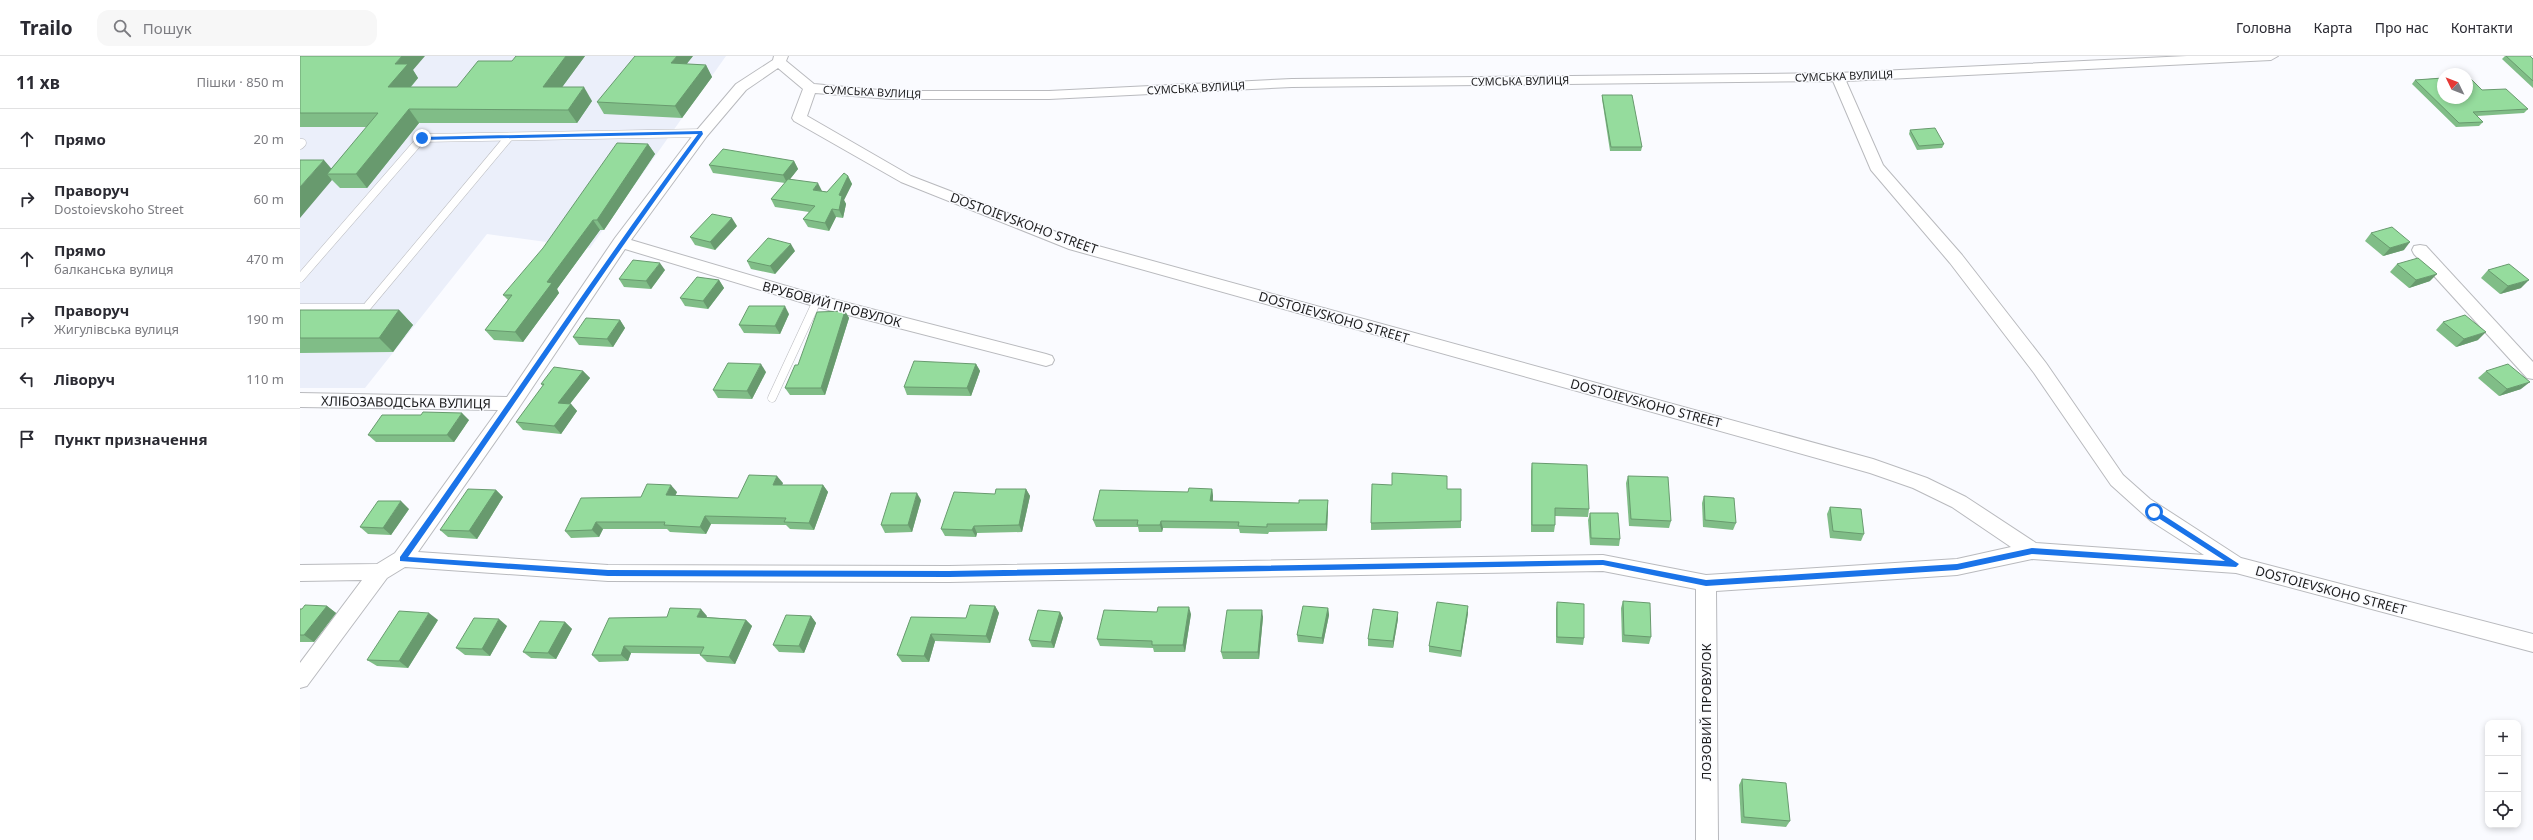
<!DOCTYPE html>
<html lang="uk">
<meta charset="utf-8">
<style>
:root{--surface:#fff;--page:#f7f7f7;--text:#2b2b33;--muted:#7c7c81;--line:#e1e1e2}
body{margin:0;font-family:"Noto Sans",sans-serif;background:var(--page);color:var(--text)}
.controls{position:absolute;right:12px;bottom:12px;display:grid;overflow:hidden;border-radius:8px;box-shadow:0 2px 6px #0003}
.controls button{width:36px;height:36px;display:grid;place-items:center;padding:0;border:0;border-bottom:1px solid var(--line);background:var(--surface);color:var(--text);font:20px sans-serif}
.compass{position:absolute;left:2137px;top:12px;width:36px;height:36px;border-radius:50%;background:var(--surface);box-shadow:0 2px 6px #0003;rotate:313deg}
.stop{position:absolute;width:12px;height:12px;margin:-9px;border:3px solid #1a73e8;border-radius:50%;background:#fff}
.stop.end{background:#1a73e8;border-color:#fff;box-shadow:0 1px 4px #0008}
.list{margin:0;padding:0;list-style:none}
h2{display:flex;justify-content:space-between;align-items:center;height:52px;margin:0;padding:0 16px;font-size:17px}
h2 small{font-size:13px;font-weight:400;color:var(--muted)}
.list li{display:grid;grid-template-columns:26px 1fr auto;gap:12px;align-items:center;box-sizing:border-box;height:60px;padding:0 16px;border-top:1px solid var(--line)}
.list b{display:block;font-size:15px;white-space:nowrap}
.list p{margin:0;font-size:13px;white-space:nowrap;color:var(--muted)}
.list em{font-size:13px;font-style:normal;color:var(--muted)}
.icon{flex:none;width:22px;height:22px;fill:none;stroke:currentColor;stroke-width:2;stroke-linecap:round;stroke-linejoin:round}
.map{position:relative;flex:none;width:2233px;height:784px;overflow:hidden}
header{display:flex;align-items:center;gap:24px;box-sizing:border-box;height:56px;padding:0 20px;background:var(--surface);border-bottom:1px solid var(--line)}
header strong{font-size:19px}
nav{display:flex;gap:22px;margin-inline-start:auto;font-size:14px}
.search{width:280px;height:36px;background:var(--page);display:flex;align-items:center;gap:10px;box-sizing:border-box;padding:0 14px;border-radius:12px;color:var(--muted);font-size:15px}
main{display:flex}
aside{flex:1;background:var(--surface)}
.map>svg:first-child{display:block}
.built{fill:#ebeffa}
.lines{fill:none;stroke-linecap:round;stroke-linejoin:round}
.service-casing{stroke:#b9babe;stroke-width:9}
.minor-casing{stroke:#b9babe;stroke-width:2}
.service{stroke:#fff;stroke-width:8}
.minor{fill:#fff;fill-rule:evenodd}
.wall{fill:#80bd87}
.shaded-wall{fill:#689a6e}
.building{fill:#95dc9d;stroke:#689a6e}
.route{fill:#1a73e8}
.labels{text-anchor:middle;stroke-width:3;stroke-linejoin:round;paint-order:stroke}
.far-street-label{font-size:11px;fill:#1c1c1d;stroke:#fafbff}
.street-label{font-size:13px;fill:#1c1c1d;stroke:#fafbff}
</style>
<header>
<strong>Trailo</strong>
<div class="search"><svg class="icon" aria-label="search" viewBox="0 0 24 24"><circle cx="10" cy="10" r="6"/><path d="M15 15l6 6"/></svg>Пошук</div>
<nav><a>Головна</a><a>Карта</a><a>Про нас</a><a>Контакти</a></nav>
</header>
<main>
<aside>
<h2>11 хв<small>Пішки · 850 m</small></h2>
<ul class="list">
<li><svg class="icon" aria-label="ahead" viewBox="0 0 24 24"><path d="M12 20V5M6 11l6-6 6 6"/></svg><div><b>Прямо</b></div><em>20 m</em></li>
<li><svg class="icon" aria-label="right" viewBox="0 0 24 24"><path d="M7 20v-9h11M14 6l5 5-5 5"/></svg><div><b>Праворуч</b><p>Dostoievskoho Street</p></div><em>60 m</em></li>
<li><svg class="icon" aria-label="ahead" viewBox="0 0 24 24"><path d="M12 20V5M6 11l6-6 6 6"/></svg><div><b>Прямо</b><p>балканська вулиця</p></div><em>470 m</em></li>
<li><svg class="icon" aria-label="right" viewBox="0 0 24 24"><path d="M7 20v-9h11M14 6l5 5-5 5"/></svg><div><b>Праворуч</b><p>Жигулівська вулиця</p></div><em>190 m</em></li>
<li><svg class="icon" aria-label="left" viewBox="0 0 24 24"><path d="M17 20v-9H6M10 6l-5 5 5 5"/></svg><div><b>Ліворуч</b></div><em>110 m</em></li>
<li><svg class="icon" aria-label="arrive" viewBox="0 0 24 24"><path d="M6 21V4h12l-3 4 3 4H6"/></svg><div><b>Пункт призначення</b></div></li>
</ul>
</aside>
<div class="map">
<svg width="2233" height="784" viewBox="0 0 2233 784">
<rect width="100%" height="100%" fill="#fafbff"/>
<!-- built -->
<path class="built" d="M0,0H426L290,192L187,178L65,332H0Z"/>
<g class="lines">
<defs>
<g id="service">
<path d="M0,87H2L0,89"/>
<path d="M0,222L122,82L402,77"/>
<path d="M0,252H66L209,81"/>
<path d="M472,342L517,245"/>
</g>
<g id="minor">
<path d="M474,0H488L486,5L514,28L590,35H749L992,23L1538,17L1887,0H1978L1971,4L1546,25L1583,109L1662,199L1746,307L1823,419L1850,443L1941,502L2233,578V596L1936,517L1732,503L1657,519L1416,535L1418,784H1396V533L1303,515L649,526L308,525L105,511L87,522L7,630L0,632V607L62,524L0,525V509L77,508L95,497L198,354L0,351V337L207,341L315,182L397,74L436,28L473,4ZM478,12L503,33L492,62L494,65L601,126L769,193L1570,417L1613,432L1652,451L1711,491L1657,503L1406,519L1303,499L649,510L308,509L118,496L218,353L325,193L517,251L746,310L752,308L754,304L752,300L746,298L517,239L331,184L407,80L446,34ZM1533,25L1571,114L1650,207L1734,317L1811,429L1851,465L1904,499L1736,487L1666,441L1627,422L1573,403L780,185L611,120L507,60L515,37L590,43H749L992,31Z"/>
<path d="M2120,189L2126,190L2233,306V323L2227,322L2114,198L2112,194L2114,190Z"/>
</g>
</defs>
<!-- service casing -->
<use href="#service" class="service-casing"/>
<!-- minor casing -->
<use href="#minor" class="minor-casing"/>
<!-- service -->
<use href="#service" class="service"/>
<!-- minor -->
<use href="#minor" class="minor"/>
</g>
<!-- wall -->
<g class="wall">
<path d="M0,0L113,14L118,22L111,31H157L212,5L285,0L262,31L292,45L277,67H119L67,132H40L32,124L0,104L31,113L67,71H0Z"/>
<path d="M393,0L386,8L406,9L412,21L382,62L304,58L297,46Z"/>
<path d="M2205,0H2230L2233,3V32L2202,3Z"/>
<path d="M2142,19H2143V42L2182,34L2228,53L2224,57L2177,60L2183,66L2179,70L2156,71L2112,28L2115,24L2140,22Z"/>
<path d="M1302,39L1342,91L1341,95H1310L1302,43Z"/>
<path d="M1610,74L1644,88L1642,92L1617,94L1609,78Z"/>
<path d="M348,88L355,98L304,174H300L257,233L259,237L223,286L194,284L185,274L208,244L203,239Z"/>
<path d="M494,105L498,113L490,123L522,135L527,136L548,120L552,128L544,144L546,148L543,162L536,161L529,175L508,171L503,163L509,156L475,151L471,143L485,127L413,117L409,109Z"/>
<path d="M437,170L415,194L395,189L390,181Z"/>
<path d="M2071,177L2104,194L2083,200L2065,185Z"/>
<path d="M495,195L475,218L451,213L447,205Z"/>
<path d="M2097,208L2130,225L2109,232L2090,216Z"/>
<path d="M365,214L351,233L324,231L319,223Z"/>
<path d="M2188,214L2221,232L2200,238L2181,222Z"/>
<path d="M419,224L424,232L408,253L385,250L380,242Z"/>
<path d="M0,254H99L113,269L93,296L0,297Z"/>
<path d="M545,255L549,262L525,339H490L485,332L498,309Z"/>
<path d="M489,258L480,278L444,277L439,269Z"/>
<path d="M320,264L325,272L313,291L279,289L273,281Z"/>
<path d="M2143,266L2178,284L2156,291L2136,274Z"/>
<path d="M676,308L680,315L671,340L607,339L604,331Z"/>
<path d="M283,315L290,322L270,348H271L277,355L261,378L223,374L216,366L243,330L241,328Z"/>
<path d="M2186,315L2221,333L2199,340L2178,322Z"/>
<path d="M466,316L452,343L418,342L413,334Z"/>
<path d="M169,364L154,386H76L68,379Z"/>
<path d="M1232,407L1289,453L1288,461L1255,460V469L1254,476H1231V415Z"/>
<path d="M1328,420L1371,465L1369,472L1329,470L1326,427Z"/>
<path d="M483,427L482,429H523L528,436L514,474L490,473L486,469L411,468L406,478L370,476L367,473H303L299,481L271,482L265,475L341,441L377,436L375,440L438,442Z"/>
<path d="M726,433L730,440L722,476L677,477L676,481L645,480L641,473Z"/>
<path d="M912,433L913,440V445L999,447L1028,444V451L1027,475L969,476L968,478L940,477L939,473L863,472L862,476H839L838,471H796L793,464L888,436Z"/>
<path d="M1147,433L1161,465V472L1071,474V467Z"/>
<path d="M196,434L203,441L177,483L148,481L140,474Z"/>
<path d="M1404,440L1436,467L1433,474L1403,471L1402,447Z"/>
<path d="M621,444L612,476L585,477L581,469Z"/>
<path d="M1530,451L1564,478L1561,485L1530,482L1527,458Z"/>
<path d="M109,453L91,479L68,478L60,471Z"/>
<path d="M1290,457L1320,483L1319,490L1290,489L1288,464Z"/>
<path d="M1323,545L1351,581L1349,588L1322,586L1321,552Z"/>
<path d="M1257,546L1284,582L1283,589L1256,587V553Z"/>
<path d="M27,550L36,557L14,586H0V553Z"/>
<path d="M695,550L699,557L690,587L635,585L629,606H602L597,599L611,561L666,562Z"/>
<path d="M1028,552L1029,559L1023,588L998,586L997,579Z"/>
<path d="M760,556L763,562L754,592L732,591L729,584Z"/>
<path d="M1168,557L1161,601L1129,596V590Z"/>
<path d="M891,558L885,596H854L853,592L800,590L797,583Z"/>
<path d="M407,560L406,561L446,564L452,570L435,608L407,606L400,599L401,598L331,597L328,605L299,606L292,599Z"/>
<path d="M511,560L516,567L504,597L479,596L473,589Z"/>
<path d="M963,561L959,603H923L921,596Z"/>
<path d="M1098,563L1093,592L1068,590V583Z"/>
<path d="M138,564L108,612L77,610L67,604Z"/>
<path d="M265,566L272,573L256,603L231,602L223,596Z"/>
<path d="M207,570L190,600L165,599L156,592Z"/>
<path d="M1442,723L1490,765L1486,771L1441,767L1439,729Z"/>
</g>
<!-- shaded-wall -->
<g class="shaded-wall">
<path d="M102,0H125L113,14L118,22L99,44L88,31L95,8Z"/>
<path d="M266,0H285L252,45L243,31Z"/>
<path d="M377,0H393L378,19L371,7Z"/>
<path d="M406,9L412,21L382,62L375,50Z"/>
<path d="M284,31L292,45L277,67L268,54Z"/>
<path d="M109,53L119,67L67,132L56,118Z"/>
<path d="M348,88L355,98L304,174L297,164Z"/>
<path d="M24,104L36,118H27L32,124L0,162V131Z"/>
<path d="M494,105L498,113L487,127L483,119Z"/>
<path d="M548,120L552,128L544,144L546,148L543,162L539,154V139Z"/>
<path d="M518,127L522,135L513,134Z"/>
<path d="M532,153L536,161L529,175L525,167Z"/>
<path d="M432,162L437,170L415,194L410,186Z"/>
<path d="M293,164L300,174L257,233L259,237L223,286L215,276L247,226Z"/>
<path d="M2110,186L2104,194L2083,200L2090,192Z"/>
<path d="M491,188L495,195L475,218L470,210Z"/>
<path d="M360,207L365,214L351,233L346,225Z"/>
<path d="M2137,218L2130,225L2109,232L2116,224Z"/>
<path d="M419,224L424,232L408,253L403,245Z"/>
<path d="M2229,224L2221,232L2200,238L2208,230Z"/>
<path d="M485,250L489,258L480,278L475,270Z"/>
<path d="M99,254L113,269L93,296L79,282Z"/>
<path d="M545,255L549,262L525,339L521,332Z"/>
<path d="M320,264L325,272L313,291L307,283Z"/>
<path d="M2186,276L2178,284L2156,291L2164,283Z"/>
<path d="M461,308L466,316L452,343L447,335Z"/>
<path d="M676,308L680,315L671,340L667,332Z"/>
<path d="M283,315L290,322L265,354L258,347Z"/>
<path d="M2230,326L2221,333L2199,340L2207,333Z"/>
<path d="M271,348L277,355L261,378L254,370Z"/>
<path d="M162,357L169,364L154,386L147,379Z"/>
<path d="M477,420L483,427L479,436L473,429Z"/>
<path d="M371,429L377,436L372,446L366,439Z"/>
<path d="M523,429L528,436L514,474L509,467Z"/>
<path d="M726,433L730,440L722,476L719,469Z"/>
<path d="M912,433L913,440L912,452L910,445Z"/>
<path d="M196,434L203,441L177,483L169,475Z"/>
<path d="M617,437L621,444L612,476L608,469Z"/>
<path d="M1028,444V451L1027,475L1026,468Z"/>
<path d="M101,445L109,453L91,479L83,472Z"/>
<path d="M405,460L411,468L406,478L400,471Z"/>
<path d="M861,465L863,472L862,476L860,469Z"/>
<path d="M296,466L303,473L299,481L292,474Z"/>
<path d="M674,470L677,477L676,481L672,474Z"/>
<path d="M27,550L36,557L14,586L4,579Z"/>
<path d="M695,550L699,557L690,587L686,580Z"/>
<path d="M1168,550V557L1161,601V595Z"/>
<path d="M889,551L891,558L885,596L883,589Z"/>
<path d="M1028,552L1029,559L1023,588L1022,582Z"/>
<path d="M401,553L407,560L404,568L397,561Z"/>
<path d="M962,554L963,561L959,603L958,596Z"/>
<path d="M760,556L763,562L754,592L751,586Z"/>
<path d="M1098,556V563L1093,592V585Z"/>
<path d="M129,557L138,564L108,612L99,605Z"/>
<path d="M511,560L516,567L504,597L499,590Z"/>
<path d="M199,563L207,570L190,600L182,593Z"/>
<path d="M446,564L452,570L435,608L429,601Z"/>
<path d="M265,566L272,573L256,603L248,597Z"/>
<path d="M631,578L635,585L629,606L624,600Z"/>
<path d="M324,590L331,597L328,605L321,599Z"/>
</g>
<!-- building -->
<g class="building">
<path d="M0,0H102L95,8H108L88,31H157L178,5H212L216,0H266L243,31H284L268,54L109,53L56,118H27L78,57H0Z"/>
<path d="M335,0H377L371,7L406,9L375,50L297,46Z"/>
<path d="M2206,0H2230L2233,3V25Z"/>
<path d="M2167,19L2182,34L2206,33L2228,53L2173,56L2183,66L2159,67L2115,24L2143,22V42H2167Z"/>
<path d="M1302,39H1332L1342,91H1311Z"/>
<path d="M1635,72L1644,88L1619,90L1610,74Z"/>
<path d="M317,87L348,88L297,164H293L247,226L252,227L215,276L185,274L212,239H203L243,192Z"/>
<path d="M423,93L494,105L483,119L409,109Z"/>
<path d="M0,104H24L0,131Z"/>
<path d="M544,117L548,120L539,139L542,140L539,154L532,153L525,167L503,163L515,150L471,143L488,123L518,127L513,134L527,136Z"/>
<path d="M412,158L432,162L410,186L390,181Z"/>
<path d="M2092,171L2110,186L2090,192L2071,177Z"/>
<path d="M468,182L491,188L470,210L447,205Z"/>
<path d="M2118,202L2137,218L2116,224L2097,208Z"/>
<path d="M333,204L360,207L346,225L319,223Z"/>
<path d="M2209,208L2229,224L2208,230L2188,214Z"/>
<path d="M397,221L419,224L403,245L380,242Z"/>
<path d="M449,250H485L475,270L439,269Z"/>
<path d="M0,254H99L79,282H0Z"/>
<path d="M545,255L521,332H485L495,309H498L517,256Z"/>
<path d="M2165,259L2186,276L2164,283L2143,266Z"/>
<path d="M286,262L320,264L307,283L273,281Z"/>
<path d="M614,305L676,308L667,332L604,331Z"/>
<path d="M428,307L461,308L447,335L413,334Z"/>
<path d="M2208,308L2230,326L2207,333L2186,315Z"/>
<path d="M254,311L283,315L258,347L271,348L254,370L216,366L244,328H241Z"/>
<path d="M123,356L162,357L147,379H68L82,359H121Z"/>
<path d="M1232,407L1287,409L1289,453L1255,452V469H1232Z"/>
<path d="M1092,417L1147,420V433H1161V465L1071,467L1072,428L1092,429Z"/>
<path d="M449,419L477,420L473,429H523L509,467L484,466L486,462L405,460L400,471L364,469L365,466H296L292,474L265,475L281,442L341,441L347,428L371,429L366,439L438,442Z"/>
<path d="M1328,420L1368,421L1371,465L1331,463Z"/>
<path d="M889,432L912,433L910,445L999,447V444H1028L1026,468H967V471L938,470L939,466L861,465L860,469H837L838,464H793L800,434L888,436Z"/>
<path d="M168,433L196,434L169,475L140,474Z"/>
<path d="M696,433H726L719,469L674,470L672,474L641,473L654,436L695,438Z"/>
<path d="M591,437H617L608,469H581Z"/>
<path d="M1404,440L1434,442L1436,467L1405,464Z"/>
<path d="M78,445H101L83,472L60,471Z"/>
<path d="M1530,451L1561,453L1564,478L1533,475Z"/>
<path d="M1290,457H1318L1320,483L1291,482Z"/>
<path d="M1323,545L1350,547L1351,581L1324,579Z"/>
<path d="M1137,546L1168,550L1161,595L1129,590Z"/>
<path d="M1257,546L1284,548V582L1257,581Z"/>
<path d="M5,549L27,550L4,579H0V553H2Z"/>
<path d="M670,549L695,550L686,580L631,578L624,600L597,599L611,561L666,562Z"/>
<path d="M1003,550L1028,552L1022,582L997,579Z"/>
<path d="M858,551H889L883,589H852V585L797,583L804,554L857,556Z"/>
<path d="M370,552L401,553L397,561L446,564L429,601L400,599L404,591L324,590L321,599H292L309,562L367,561Z"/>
<path d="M1073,553L1098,556L1093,585L1068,583Z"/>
<path d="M738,554L760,556L751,586L729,584Z"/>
<path d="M927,554H962L958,596H921Z"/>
<path d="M99,555L129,557L99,605L67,604Z"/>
<path d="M486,559L511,560L499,590L473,589Z"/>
<path d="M174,562L199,563L182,593L156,592Z"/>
<path d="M240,565L265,566L248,597L223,596Z"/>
<path d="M1442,723L1486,727L1490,765L1444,761Z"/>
</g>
<!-- route -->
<path class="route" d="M402,75L403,78C302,216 207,360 108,501L308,514L649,515L1303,504L1406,524L1657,508L1732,492L1925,505L1852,458L1854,453L1939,508L1936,511L1732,498L1657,514L1406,530L1303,509L649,521L308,520L100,505V501C200,361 295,217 398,78L122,84L120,81Z"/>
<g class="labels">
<!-- far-street labels -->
<g class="far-street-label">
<text transform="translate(1544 20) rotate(-2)" y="4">СУМСЬКА ВУЛИЦЯ</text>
<text transform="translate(1220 25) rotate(-1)" y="4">СУМСЬКА ВУЛИЦЯ</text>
<text transform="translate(896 32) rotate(-3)" y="4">СУМСЬКА ВУЛИЦЯ</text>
<text transform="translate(572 36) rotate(3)" y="4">СУМСЬКА ВУЛИЦЯ</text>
</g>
<!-- street labels -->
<g class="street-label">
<text transform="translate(724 167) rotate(20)" y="5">DOSTOIEVSKOHO STREET</text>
<text transform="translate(532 248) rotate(15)" y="5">ВРУБОВИЙ ПРОВУЛОК</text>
<text transform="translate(1034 261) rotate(16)" y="5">DOSTOIEVSKOHO STREET</text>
<text transform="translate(106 346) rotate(1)" y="5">ХЛІБОЗАВОДСЬКА ВУЛИЦЯ</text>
<text transform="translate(1346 347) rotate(15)" y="5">DOSTOIEVSKOHO STREET</text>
<text transform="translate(2031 534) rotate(15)" y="5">DOSTOIEVSKOHO STREET</text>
<text transform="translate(1406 656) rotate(-90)" y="5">ЛОЗОВИЙ ПРОВУЛОК</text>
</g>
</g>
</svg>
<div class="controls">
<button>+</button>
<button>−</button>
<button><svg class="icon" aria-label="locate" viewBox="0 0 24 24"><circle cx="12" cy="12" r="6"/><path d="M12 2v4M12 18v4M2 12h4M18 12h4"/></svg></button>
</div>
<svg class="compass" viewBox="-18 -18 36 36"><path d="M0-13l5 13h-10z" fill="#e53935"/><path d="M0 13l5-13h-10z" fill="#7c7c81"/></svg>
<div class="stop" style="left:1854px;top:456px"></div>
<div class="stop end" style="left:122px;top:82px"></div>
</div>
</main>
